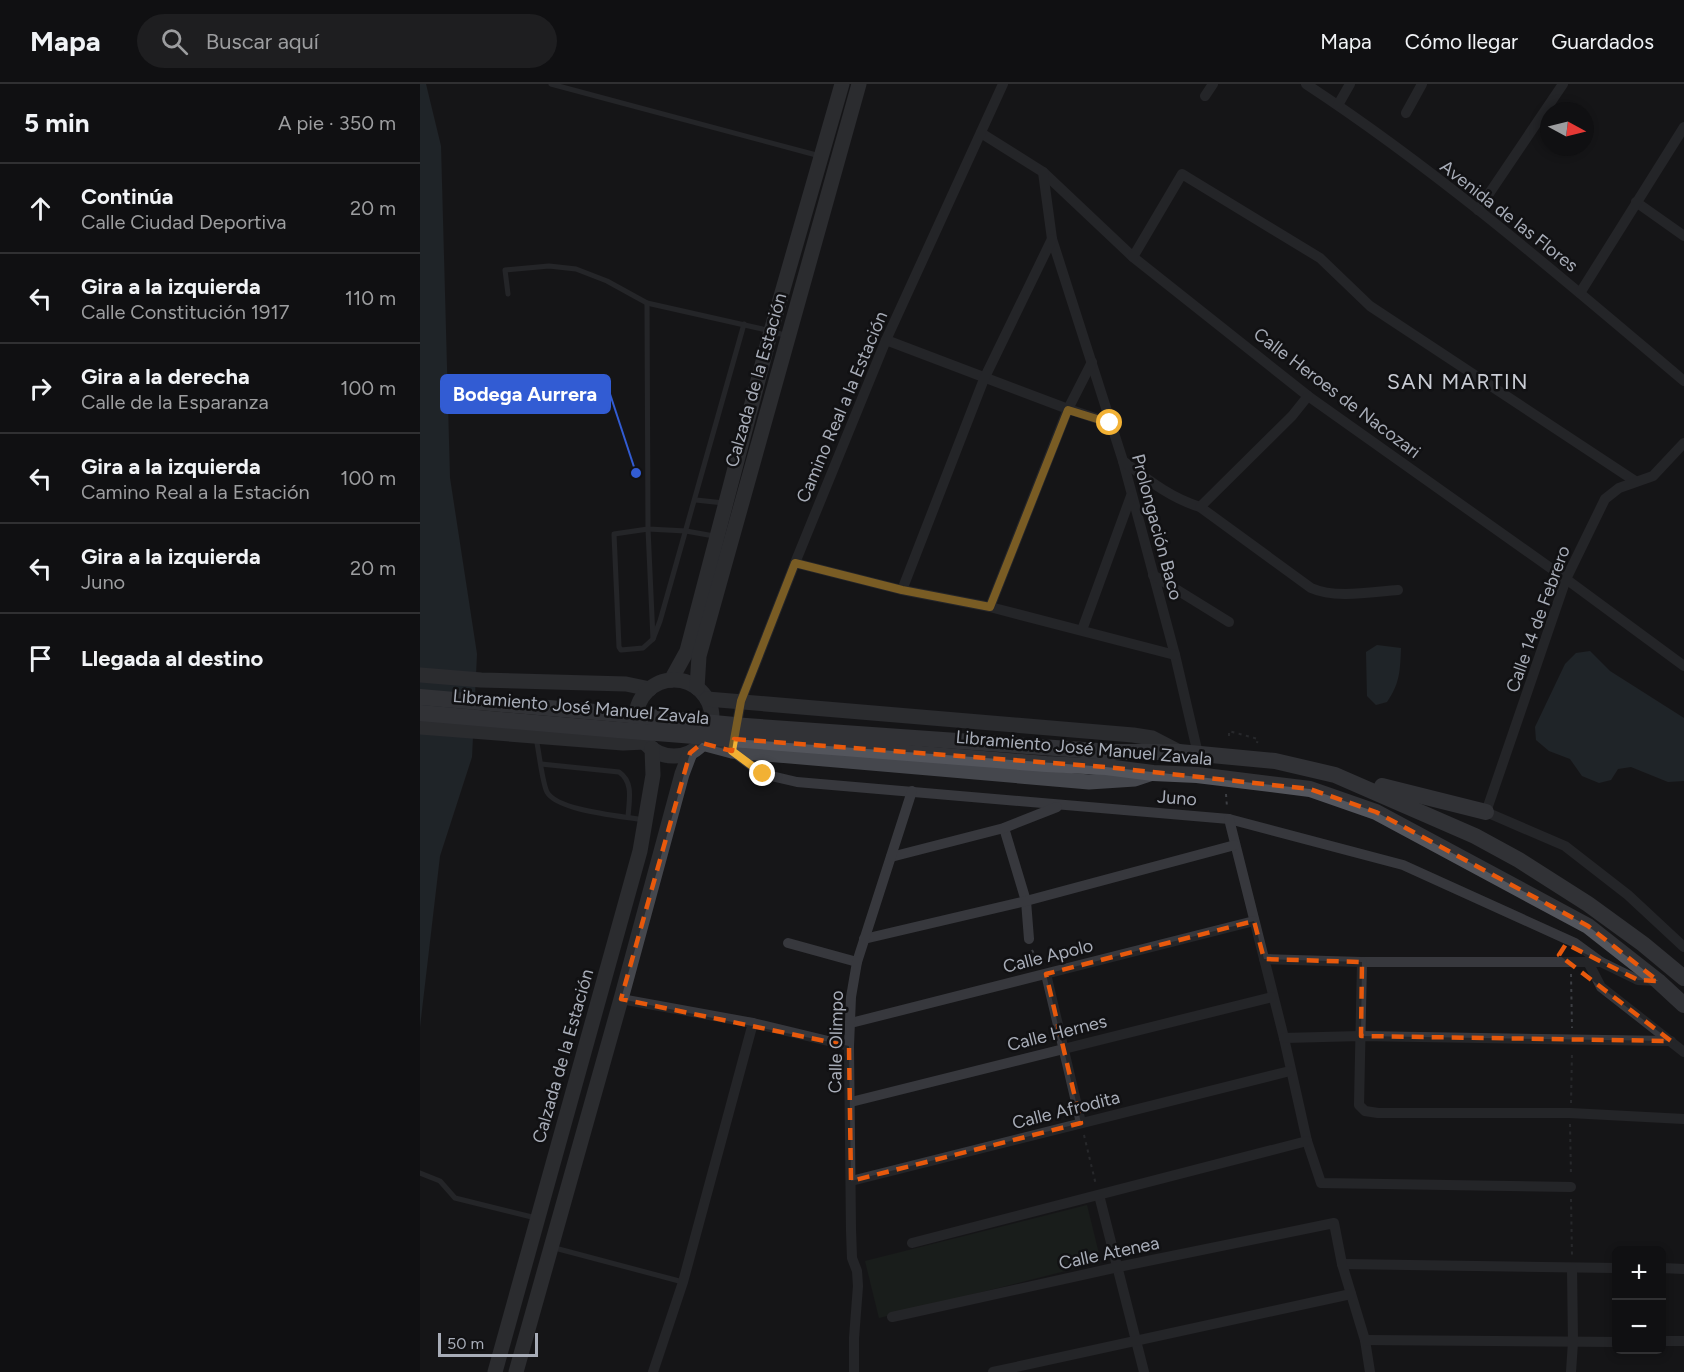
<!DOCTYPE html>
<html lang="es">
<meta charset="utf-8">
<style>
:root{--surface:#101012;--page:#1e1e20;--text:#f1f3f6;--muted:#9c9d9f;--line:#303032}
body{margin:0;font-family:Figtree,sans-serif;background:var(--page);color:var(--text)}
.controls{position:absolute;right:18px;bottom:18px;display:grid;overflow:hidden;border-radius:9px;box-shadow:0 3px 9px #0003}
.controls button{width:54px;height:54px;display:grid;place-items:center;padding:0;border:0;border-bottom:2px solid var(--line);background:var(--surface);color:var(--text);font:30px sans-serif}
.compass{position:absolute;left:1120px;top:18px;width:54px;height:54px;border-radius:50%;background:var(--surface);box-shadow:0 3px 9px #0003;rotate:97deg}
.scale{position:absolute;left:18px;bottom:15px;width:100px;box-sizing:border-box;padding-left:6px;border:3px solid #a8adb8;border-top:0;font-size:16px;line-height:21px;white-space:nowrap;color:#a8adb8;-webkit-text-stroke:4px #111113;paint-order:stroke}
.stop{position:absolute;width:18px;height:18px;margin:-14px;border:4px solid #f2b134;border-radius:50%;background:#fff}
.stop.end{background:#f2b134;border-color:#fff;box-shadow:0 2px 6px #0008}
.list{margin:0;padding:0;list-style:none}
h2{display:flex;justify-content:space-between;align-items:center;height:78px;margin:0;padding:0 24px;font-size:26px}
h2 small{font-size:20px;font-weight:400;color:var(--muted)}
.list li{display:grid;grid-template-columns:39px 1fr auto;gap:18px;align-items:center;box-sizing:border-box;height:90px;padding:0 24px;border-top:2px solid var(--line)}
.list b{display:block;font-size:22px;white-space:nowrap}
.list p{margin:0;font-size:20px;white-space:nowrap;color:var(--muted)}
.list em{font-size:20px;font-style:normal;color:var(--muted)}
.icon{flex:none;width:33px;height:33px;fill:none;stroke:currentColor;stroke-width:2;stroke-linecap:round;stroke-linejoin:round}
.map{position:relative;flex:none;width:1264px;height:1288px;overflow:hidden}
header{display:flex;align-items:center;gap:36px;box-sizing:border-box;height:84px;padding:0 30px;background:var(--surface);border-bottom:2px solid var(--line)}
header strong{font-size:28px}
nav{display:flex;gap:33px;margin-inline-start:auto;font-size:21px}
.search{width:420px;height:54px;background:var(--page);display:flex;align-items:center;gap:15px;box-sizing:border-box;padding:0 21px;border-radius:33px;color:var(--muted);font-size:22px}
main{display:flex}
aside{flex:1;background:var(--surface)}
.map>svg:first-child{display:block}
.green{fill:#1e261f}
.water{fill:#2c353c}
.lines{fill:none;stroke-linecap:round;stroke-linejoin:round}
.path{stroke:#3d3f44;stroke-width:2;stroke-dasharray:3 4.5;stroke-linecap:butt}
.lane{stroke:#37383d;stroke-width:5}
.street{stroke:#37383d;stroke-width:10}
.secondary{stroke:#45474d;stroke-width:15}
.primary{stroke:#53555c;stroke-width:16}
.primary-bridge{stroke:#53555c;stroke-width:16}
.route{stroke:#f2b134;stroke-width:8}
.marked{fill:none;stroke:#e8590c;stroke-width:4.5;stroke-dasharray:12 8;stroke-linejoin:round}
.labels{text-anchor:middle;stroke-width:5;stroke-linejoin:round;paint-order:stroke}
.street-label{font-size:18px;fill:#a8adb8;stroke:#111113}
.quarter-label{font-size:21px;letter-spacing:1.5px;fill:#c9ccd4;stroke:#111113}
.leader{fill:none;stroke:#325cd3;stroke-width:2}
.callout-dot{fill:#325cd3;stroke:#111113;stroke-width:2}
.callout{fill:#325cd3;stroke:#325cd3;stroke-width:2}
.callout-label{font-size:20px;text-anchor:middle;font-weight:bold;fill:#fff}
</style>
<header>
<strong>Mapa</strong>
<div class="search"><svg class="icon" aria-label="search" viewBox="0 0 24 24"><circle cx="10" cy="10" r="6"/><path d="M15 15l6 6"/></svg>Buscar aquí</div>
<nav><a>Mapa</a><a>Cómo llegar</a><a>Guardados</a></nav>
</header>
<main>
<aside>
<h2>5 min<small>A pie · 350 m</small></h2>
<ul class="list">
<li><svg class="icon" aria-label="ahead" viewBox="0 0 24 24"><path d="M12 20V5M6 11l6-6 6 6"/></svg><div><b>Continúa</b><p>Calle Ciudad Deportiva</p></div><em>20 m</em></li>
<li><svg class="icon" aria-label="left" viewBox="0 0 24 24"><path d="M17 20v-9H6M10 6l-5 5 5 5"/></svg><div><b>Gira a la izquierda</b><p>Calle Constitución 1917</p></div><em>110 m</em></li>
<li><svg class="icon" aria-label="right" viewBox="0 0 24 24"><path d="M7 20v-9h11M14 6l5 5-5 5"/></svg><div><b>Gira a la derecha</b><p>Calle de la Esparanza</p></div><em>100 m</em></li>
<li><svg class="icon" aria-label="left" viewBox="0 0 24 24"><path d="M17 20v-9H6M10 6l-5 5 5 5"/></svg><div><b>Gira a la izquierda</b><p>Camino Real a la Estación</p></div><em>100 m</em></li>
<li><svg class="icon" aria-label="left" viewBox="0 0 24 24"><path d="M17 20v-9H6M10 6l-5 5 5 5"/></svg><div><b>Gira a la izquierda</b><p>Juno</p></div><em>20 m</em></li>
<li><svg class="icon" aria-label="arrive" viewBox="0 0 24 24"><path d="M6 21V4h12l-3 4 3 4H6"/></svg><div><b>Llegada al destino</b></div></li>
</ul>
</aside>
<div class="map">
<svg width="1264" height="1288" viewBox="0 0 1264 1288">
<rect width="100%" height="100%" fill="#161618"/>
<!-- green -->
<path class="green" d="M667,1121L681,1178L459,1234L445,1177Z"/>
<!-- water -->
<g class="water">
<path d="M0,0H6L21,62L30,394L57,570L52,673L20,772L0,943Z"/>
<path d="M957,561L981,564C980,587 980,599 967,618L956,621L947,612L946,568Z"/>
<path d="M1170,567L1190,587L1264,634V697L1248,698L1211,683L1198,685L1191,696L1179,699L1162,692L1150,675L1129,667L1116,656L1115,643L1145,580L1156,569Z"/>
</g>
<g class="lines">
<!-- path -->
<g class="path">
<path d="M809,652V647L838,655L837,659"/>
<path d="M806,710L807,723"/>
<path d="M612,866L619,879"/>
<path d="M1151,890L1152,944"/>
<path d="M1151,1019L1152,968"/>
<path d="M1150,1040L1151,1091"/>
<path d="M664,1051L676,1101"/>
<path d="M1151,1115L1152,1172"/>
</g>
<!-- lane -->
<g class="lane">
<path d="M131,0L400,72"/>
<path d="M88,210L85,186L129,182L156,185L187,197L227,219L351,247L367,252"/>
<path d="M227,219L228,445L266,447L294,452"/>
<path d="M276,416L304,419"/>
<path d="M228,445L233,555L223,564L201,566L199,563L194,450Z"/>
<path d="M233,555L240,537L324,240"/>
<path d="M116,654C119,667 122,698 127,708C137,727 203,732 224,736"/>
<path d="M121,680L199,688C214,698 209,717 208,733"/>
<path d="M0,1089L20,1097L35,1114L116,1134"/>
<path d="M131,1163L263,1198"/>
</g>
<!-- street -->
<g class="street">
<path d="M886,0C1020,88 1142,194 1264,297"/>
<path d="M785,12L793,0"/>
<path d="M918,21L930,0"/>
<path d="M986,29L1002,0"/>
<path d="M561,49L623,88L713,173L888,312L1146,495L1264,582"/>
<path d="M623,88L632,155L703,377L755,571L778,670"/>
<path d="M1216,118L1264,152"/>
<path d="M1058,126L1143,0"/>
<path d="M713,173L762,90L900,174L950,222L1215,397"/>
<path d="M1160,209L1264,43"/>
<path d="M466,256L648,325L690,339"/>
<path d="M1264,359L1233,392L1199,404L1185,415L1146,495L1066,728L1145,762L1208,811L1264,863"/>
<path d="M703,377C727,395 750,414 780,423L891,504C916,515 951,508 978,506"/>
<path d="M780,423L872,332L888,312"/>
<path d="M375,479L482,506L570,523L755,571"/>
<path d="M733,491L809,538"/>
<path d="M482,506L564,295L632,155"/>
<path d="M570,523L648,325L672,278"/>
<path d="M662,546L711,412"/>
<path d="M316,645L321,617L375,479L466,256L583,0"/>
<path d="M312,667L343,690L377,698L809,735L983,781L1155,859L1181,878"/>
<path d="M809,735L864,954L887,1057L901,1099L1151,1103"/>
<path d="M584,744L606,817L609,855"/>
<path d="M471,773L584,744L637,723"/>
<path d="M444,855L606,817L815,761"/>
<path d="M368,859L437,878"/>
<path d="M844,875L942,878H1181L1218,896L1238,897"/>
<path d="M942,878L939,1021L945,1027L958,1029H1150L1264,1035"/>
<path d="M1168,878L1181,903L1264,968"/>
<path d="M626,890L661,1039"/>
<path d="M201,915L333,939L429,962"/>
<path d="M431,939L834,837"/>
<path d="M864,954L941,952L1251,957"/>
<path d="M431,1018L852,913"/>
<path d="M431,1097L870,987"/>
<path d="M679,1111L724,1288"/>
<path d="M492,1159L887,1057"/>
<path d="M922,1180L1196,1184"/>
<path d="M1242,1184L1264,1185"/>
<path d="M472,1233L698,1183L914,1139L922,1180L945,1256L950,1288"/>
<path d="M945,1256L1196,1258"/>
<path d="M1242,1257H1264"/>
<path d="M233,1288L263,1198L333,939"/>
<path d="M434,1288V1254L438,1202L437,1187L432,1174L431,1146L429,962L431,913L437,878L492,707"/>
<path d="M573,1288L931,1210"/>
<path d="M1151,1288L1153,1258L1152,1184"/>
</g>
<!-- secondary -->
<g class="secondary">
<path d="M0,591L61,596L206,600L230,605"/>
<path d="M251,596L267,567L351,247L422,0"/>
<circle cx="254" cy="634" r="38"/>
<path d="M277,604L279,572L439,0"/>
<path d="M287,615L713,651L732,654L759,668"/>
<path d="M0,643L203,659L225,658"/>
<path d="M282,659L312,667L669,698L715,695L733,689"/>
<path d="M75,1288L220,767L233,691L232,664"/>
<path d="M96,1288L201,915L262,690L270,669"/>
</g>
<!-- primary -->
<g class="primary">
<path d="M0,613L199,630"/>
<path d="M0,629L199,646"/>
<path d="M325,642L692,668H759L855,677L915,691L1055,752L1099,776L1168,820L1223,860L1264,894"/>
<path d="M325,656L626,680L686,683L733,689L777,691L890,705L956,728L1168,842L1238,897L1264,921"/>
<path d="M962,702L1066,728"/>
</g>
<!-- primary-bridge -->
<g class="primary-bridge">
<path d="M199,630L325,642"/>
<path d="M199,646L325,656"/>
</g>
</g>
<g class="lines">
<!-- route -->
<path class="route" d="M343,690L312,667L321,617L375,479L482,506L570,523L648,326L690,339"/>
</g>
<!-- marked area -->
<path d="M0 0H1264V1288H0ZM314,655L686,683L890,705L956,728L1168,842L1238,897L1218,896L1146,860L1139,871L1251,957L941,952L942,878L844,875L834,837L626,890L661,1039L431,1097L429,962L201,915L270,669L282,659L312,667Z" fill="#161618" fill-opacity=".55" fill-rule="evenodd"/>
<path class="marked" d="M314,655L686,683L890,705L956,728L1168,842L1238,897L1218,896L1146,860L1139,871L1251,957L941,952L942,878L844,875L834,837L626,890L661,1039L431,1097L429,962L201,915L270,669L282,659L312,667Z"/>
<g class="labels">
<!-- street labels -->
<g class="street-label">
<text transform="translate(1089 132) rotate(38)" y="6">Avenida de las Flores</text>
<text transform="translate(336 296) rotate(-74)" y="6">Calzada de la Estación</text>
<text transform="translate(917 309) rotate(37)" y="6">Calle Heroes de Nacozari</text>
<text transform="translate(422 323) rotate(-67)" y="6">Camino Real a la Estación</text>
<text transform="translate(737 443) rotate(75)" y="6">Prolongación Baco</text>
<text transform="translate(1118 535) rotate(-70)" y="6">Calle 14 de Febrero</text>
<text transform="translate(161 623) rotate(5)" y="6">Libramiento José Manuel Zavala</text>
<text transform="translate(664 664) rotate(5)" y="6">Libramiento José Manuel Zavala</text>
<text transform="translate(757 714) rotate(4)" y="6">Juno</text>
<text transform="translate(628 872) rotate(-14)" y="6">Calle Apolo</text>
<text transform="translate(637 949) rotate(-14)" y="6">Calle Hernes</text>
<text transform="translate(416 958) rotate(-89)" y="6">Calle Olimpo</text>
<text transform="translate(143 972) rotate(-74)" y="6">Calzada de la Estación</text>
<text transform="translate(646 1026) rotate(-14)" y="6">Calle Afrodita</text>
<text transform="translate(689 1169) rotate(-12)" y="6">Calle Atenea</text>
</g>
<!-- quarter labels -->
<g class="quarter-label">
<text x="1038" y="305">SAN MARTIN</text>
</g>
</g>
<!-- callouts -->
<path class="leader" d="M216 389L190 310"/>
<circle class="callout-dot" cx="216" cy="389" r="6"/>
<rect class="callout" x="21" y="291" width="169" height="38" rx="6"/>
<g class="callout-label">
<text x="105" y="317">Bodega Aurrera</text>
</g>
</svg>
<div class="controls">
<button>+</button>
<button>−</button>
</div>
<svg class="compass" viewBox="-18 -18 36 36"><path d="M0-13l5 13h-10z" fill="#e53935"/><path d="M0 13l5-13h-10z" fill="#9c9d9f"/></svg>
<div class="scale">50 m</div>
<div class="stop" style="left:690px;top:339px"></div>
<div class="stop end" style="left:343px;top:690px"></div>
</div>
</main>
